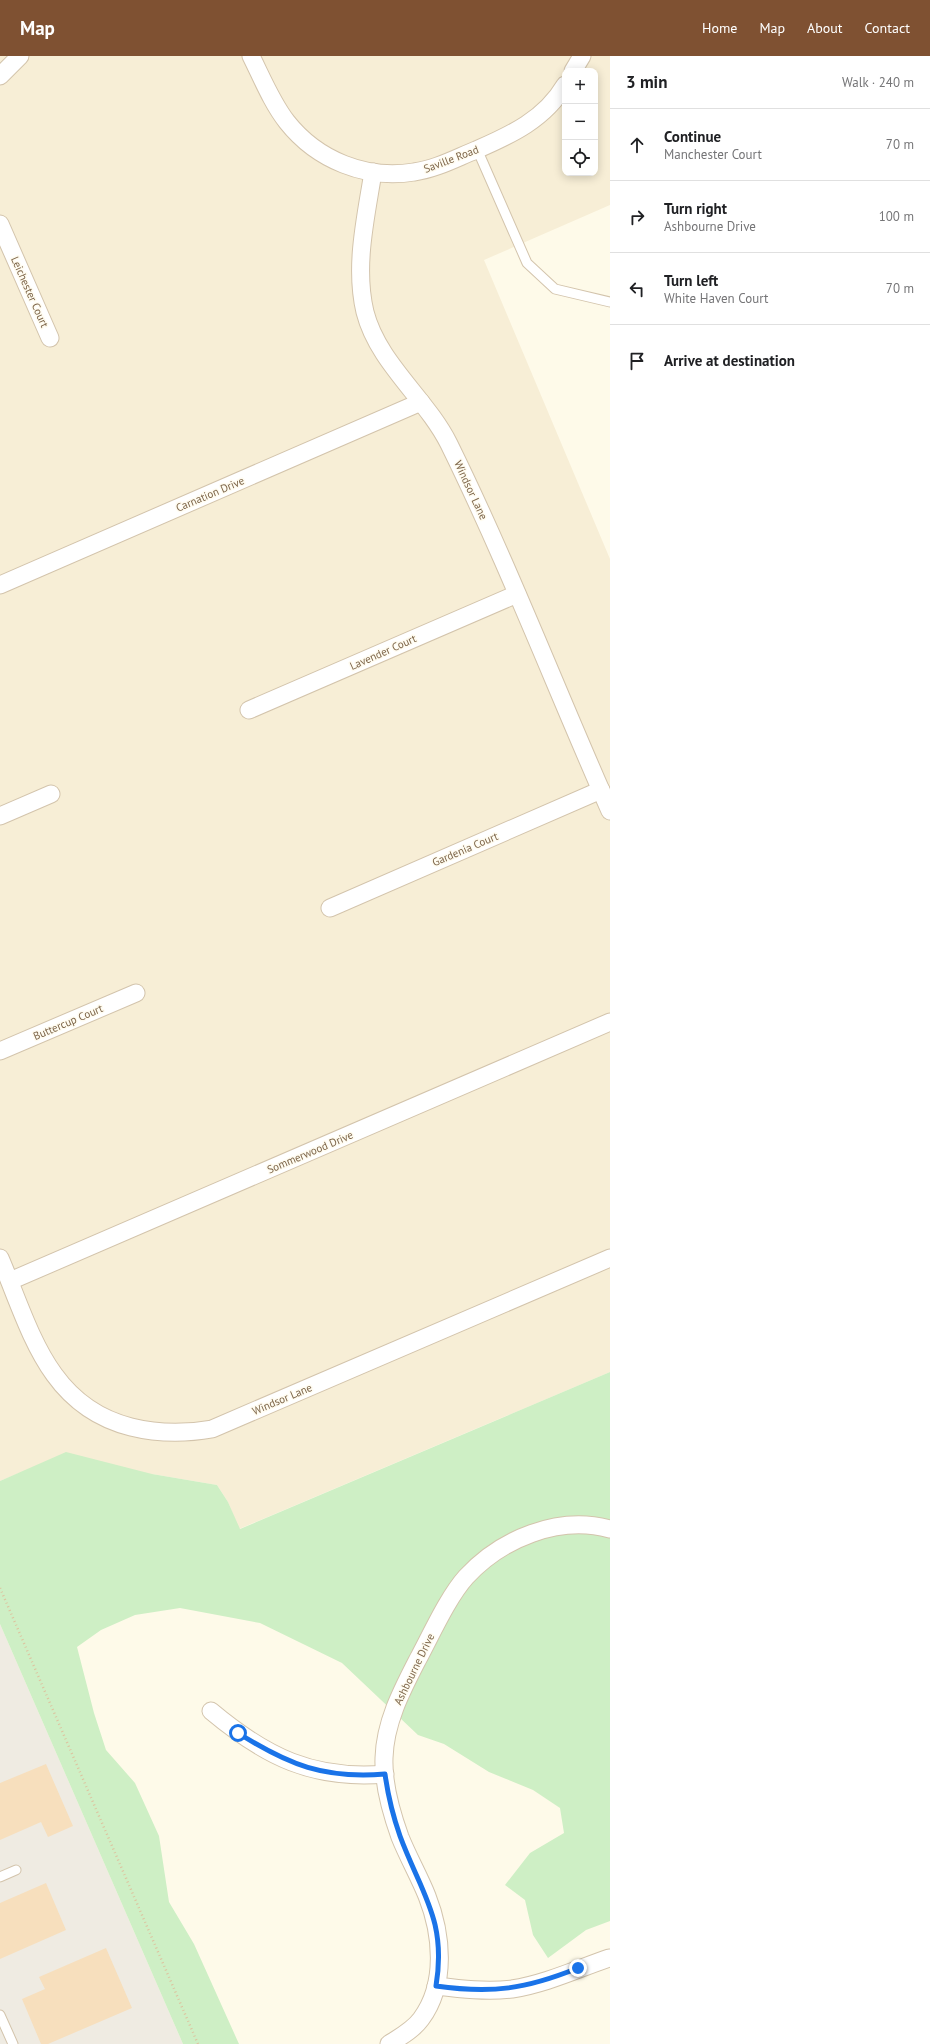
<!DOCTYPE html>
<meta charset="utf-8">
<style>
:root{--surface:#fff;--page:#f6f6f6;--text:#202124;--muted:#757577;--line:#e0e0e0;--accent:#7f5132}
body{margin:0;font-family:"PT Sans",sans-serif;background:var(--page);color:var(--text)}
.controls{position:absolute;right:12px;top:12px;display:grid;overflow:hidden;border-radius:8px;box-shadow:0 2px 10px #0003}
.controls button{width:36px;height:36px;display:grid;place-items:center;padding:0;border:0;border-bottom:1px solid var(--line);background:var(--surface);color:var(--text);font:20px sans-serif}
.stop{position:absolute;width:12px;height:12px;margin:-9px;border:3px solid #1a73e8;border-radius:50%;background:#fff}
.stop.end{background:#1a73e8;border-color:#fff;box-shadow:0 1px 4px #0008}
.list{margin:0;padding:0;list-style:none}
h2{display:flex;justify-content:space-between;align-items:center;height:52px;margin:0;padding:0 16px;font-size:17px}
h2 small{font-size:13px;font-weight:400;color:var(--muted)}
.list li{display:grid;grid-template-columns:26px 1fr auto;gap:12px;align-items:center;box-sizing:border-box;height:72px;padding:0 16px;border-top:1px solid var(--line)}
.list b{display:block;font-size:15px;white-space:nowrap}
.list p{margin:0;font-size:13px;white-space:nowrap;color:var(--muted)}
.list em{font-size:13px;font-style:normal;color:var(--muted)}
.icon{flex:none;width:22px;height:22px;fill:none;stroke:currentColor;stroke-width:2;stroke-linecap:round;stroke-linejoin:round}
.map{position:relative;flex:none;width:610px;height:1988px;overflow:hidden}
header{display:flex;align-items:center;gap:24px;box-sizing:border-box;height:56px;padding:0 20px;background:var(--accent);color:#fff}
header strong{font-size:19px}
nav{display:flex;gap:22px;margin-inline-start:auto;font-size:14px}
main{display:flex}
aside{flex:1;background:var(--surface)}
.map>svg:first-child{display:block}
.residential{fill:#f7eed6;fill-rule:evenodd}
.industrial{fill:#efebe2}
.green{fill:#ceefc5}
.building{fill:#f7dfbd}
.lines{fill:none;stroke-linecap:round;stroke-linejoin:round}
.lane-casing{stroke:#d3c4ac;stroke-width:11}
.street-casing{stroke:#d3c4ac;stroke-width:19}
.path{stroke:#ddc39f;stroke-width:2.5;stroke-dasharray:1 3;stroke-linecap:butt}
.lane{stroke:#fff;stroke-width:9}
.street{stroke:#fff;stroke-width:17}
.route{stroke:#1a73e8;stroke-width:5}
.labels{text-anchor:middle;stroke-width:3;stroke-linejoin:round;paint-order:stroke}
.street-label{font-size:11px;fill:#7d6549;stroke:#fffcf1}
</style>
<header>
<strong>Map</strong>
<nav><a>Home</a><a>Map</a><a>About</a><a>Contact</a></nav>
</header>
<main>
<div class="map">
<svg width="610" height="1988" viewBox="0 0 610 1988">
<rect width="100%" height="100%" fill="#fefae9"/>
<!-- residential -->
<path class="residential" d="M0,0H610V149L484,204L610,503V1316L239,1473L228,1446L217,1429L152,1418L19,1417L0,1425ZM565,15H595V117H565Z"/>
<!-- industrial -->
<path class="industrial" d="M0,1568L183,1988H0Z"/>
<!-- green -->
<path class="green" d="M610,1316V1865L586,1874L548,1902L533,1879L525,1844L505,1829L530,1797L564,1777L560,1752L533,1734L489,1716L444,1688L418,1679L342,1607L260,1567L180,1552L135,1559L101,1574L77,1591L94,1657L106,1694L135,1727L159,1780L169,1846L194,1888L239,1988H183L0,1568V1425L66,1396L152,1418L217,1429L228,1446L240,1473Z"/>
<!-- building -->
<g class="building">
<path d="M46,1708L73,1770L48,1781L41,1766L0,1784V1727Z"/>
<path d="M46,1827L66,1874L0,1903V1847Z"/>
<path d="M106,1892L132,1952L48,1988H41L22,1943L45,1933L39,1921Z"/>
</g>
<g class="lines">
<defs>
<g id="lane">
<path d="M477,93L527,207L555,233L610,246"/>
<path d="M0,1821L16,1814"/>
<path d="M0,1959L13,1988"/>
</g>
<g id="street">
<path d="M251,0C262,22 272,47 287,66C317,104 366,124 414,116C436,113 456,102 476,94C511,79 545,63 565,29"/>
<path d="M573,15L582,0"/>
<path d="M0,20L20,0"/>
<path d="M373,116C366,161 354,210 365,256C378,307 426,342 449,388C508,508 556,633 610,755"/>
<path d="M0,168L50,282"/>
<path d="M0,529L421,346"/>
<path d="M249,654L517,538"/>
<path d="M0,760L51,738"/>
<path d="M330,852L601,734"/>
<path d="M0,995L136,937"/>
<path d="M0,1202C30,1272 47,1350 131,1371C159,1378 184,1378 212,1373L610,1202"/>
<path d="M10,1225L610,966"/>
<path d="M211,1655C266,1701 313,1724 385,1718"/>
<path d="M436,1930C461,1933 487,1936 512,1933C545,1928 577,1913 609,1902"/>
<path d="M389,1988C400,1981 413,1974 421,1963C447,1928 442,1878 427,1840C419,1820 408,1801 400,1781C391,1756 383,1728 384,1702C385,1666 402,1634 418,1603C431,1579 448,1541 466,1521C501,1483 558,1459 610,1473"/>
</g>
</defs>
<!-- lane casing -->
<use href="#lane" class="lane-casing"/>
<!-- street casing -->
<use href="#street" class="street-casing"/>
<!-- path -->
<path class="path" d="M0,1532L198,1988"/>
<!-- lane -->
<use href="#lane" class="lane"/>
<!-- street -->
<use href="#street" class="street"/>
</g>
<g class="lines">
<!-- route -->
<path class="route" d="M238,1677C289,1709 324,1723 385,1718C388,1740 393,1760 400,1780C421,1837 447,1864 436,1930C492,1938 526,1933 578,1912"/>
</g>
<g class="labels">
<!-- street labels -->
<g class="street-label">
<text transform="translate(451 103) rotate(-21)" y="4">Saville Road</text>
<text transform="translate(30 236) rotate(66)" y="4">Leichester Court</text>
<text transform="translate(471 434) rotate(65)" y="4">Windsor Lane</text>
<text transform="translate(210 438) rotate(-23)" y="4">Carnation Drive</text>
<text transform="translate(383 596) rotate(-24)" y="4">Lavender Court</text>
<text transform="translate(465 793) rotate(-23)" y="4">Gardenia Court</text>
<text transform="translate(68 966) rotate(-23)" y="4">Buttercup Court</text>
<text transform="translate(310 1096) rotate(-23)" y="4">Sommerwood Drive</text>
<text transform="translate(282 1343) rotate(-23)" y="4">Windsor Lane</text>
<text transform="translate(414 1613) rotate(-64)" y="4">Ashbourne Drive</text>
</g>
</g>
</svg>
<div class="controls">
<button>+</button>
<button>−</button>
<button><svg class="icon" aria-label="locate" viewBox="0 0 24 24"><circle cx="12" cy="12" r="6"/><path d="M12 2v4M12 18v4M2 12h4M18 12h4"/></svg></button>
</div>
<div class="stop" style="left:238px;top:1677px"></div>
<div class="stop end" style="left:578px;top:1912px"></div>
</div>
<aside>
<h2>3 min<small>Walk · 240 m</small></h2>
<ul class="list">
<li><svg class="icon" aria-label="ahead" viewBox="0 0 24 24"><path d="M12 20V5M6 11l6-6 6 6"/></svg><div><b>Continue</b><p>Manchester Court</p></div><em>70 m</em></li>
<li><svg class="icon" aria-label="right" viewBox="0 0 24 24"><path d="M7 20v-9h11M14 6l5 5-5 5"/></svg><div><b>Turn right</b><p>Ashbourne Drive</p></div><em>100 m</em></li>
<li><svg class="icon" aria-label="left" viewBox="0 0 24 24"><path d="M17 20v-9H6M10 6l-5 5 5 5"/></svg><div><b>Turn left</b><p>White Haven Court</p></div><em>70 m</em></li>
<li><svg class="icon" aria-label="arrive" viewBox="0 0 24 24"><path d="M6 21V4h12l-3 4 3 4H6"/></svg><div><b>Arrive at destination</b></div></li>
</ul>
</aside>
</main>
